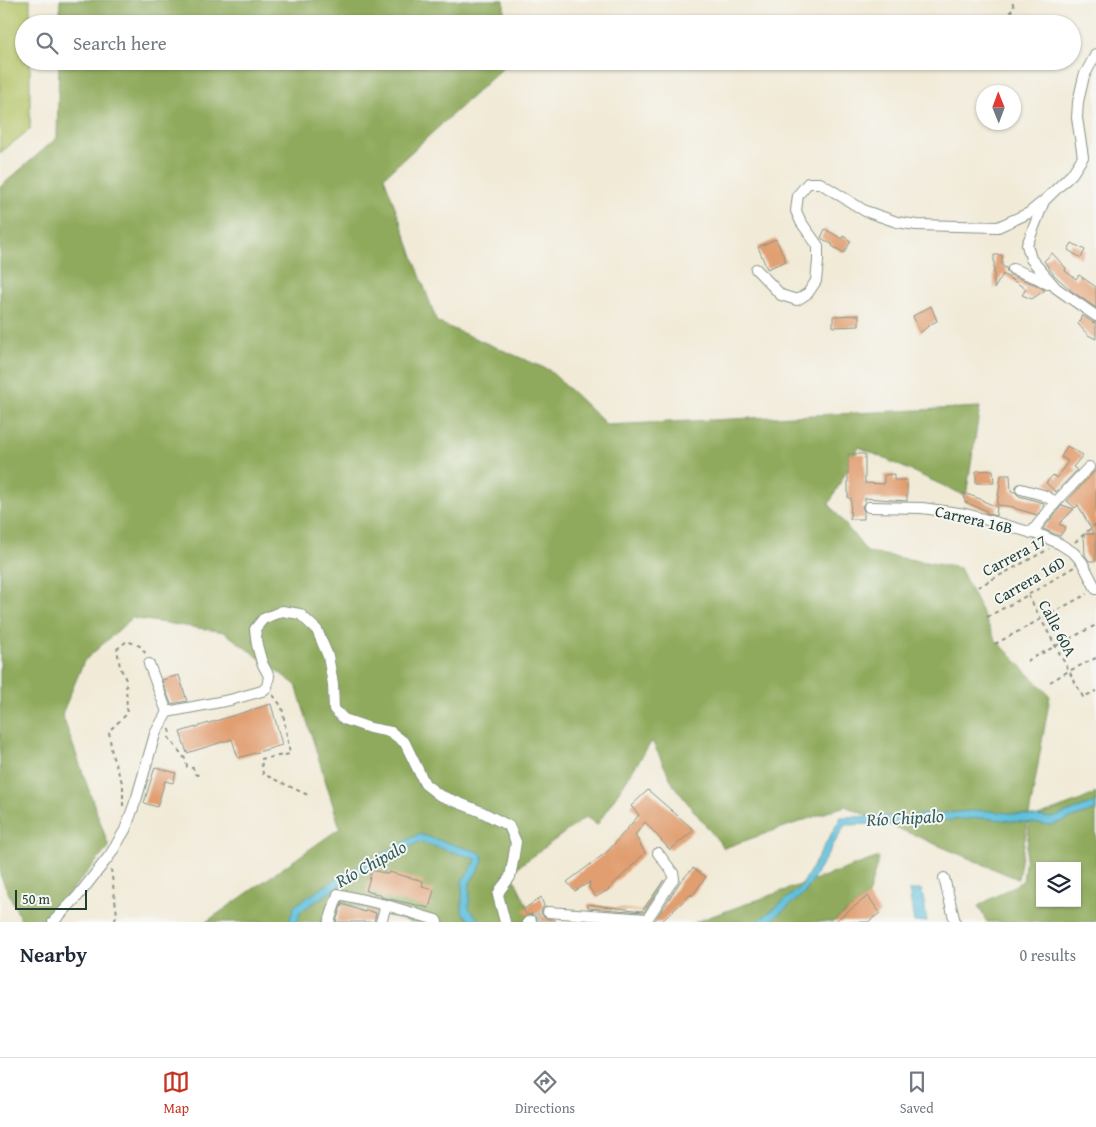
<!DOCTYPE html>
<meta charset="utf-8">
<style>
:root{--surface:#fff;--page:#f6f6f7;--text:#1f2937;--muted:#747a83;--line:#e0e1e3;--accent:#c8321e}
body{margin:0;font-family:"Gentium Book Plus",serif;background:var(--page);color:var(--text)}
.controls{position:absolute;right:15px;bottom:15px;display:grid;overflow:hidden;border-radius:0px;box-shadow:0 1px 4px #0004}
.controls button{width:45px;height:45px;display:grid;place-items:center;padding:0;border:0;border-bottom:1px solid var(--line);background:var(--surface);color:var(--text);font:25px sans-serif}
.compass{position:absolute;left:976px;top:85px;width:45px;height:45px;border-radius:50%;background:var(--surface);box-shadow:0 1px 4px #0004;rotate:359deg}
.scale{position:absolute;left:15px;bottom:12px;width:72px;box-sizing:border-box;padding-left:5px;border:2px solid #1f3d34;border-top:0;font-size:14px;line-height:18px;white-space:nowrap;color:#1f3d34;-webkit-text-stroke:4px #f6f6f2;paint-order:stroke}
.list{margin:0;padding:0;list-style:none}
h2{display:flex;justify-content:space-between;align-items:center;height:65px;margin:0;padding:0 20px;font-size:21px}
h2 small{font-size:16px;font-weight:400;color:var(--muted)}
.icon{flex:none;width:28px;height:28px;fill:none;stroke:currentColor;stroke-width:2;stroke-linecap:round;stroke-linejoin:round}
.map{position:relative;flex:none;width:1096px;height:922px;overflow:hidden}
.search{position:absolute;background:var(--surface);box-shadow:0 1px 4px #0004;left:15px;right:15px;top:15px;height:55px;display:flex;align-items:center;gap:12px;box-sizing:border-box;padding:0 18px;border-radius:28px;color:var(--muted);font-size:19px}
.sheet{height:135px;background:var(--surface)}
nav{display:flex;justify-content:space-around;align-items:center;box-sizing:border-box;height:70px;border-top:1px solid var(--line);background:var(--surface);font-size:14px;color:var(--muted)}
nav a{display:grid;justify-items:center;gap:2px}
nav .on{color:var(--accent)}
.map>svg:first-child{display:block}
.green{fill:#b4c467;stroke:#6a804e}
.forest{fill:#8faa5c;stroke:#577448;fill-rule:evenodd}
.water{fill:#5cbeda;stroke:#3e7e87}
.building{fill:#e19e6f}
.lines{fill:none;stroke-linecap:round;stroke-linejoin:round}
.minor-tunnel{stroke:#c7c7b6;stroke-width:10;stroke-dasharray:10 5;stroke-linecap:butt}
.minor-casing{stroke:#889486;stroke-width:12}
.path{stroke:#889486;stroke-width:2;stroke-dasharray:4 4;stroke-linecap:butt}
.minor{stroke:#fff;stroke-width:10}
.labels{text-anchor:middle;stroke-width:4;stroke-linejoin:round;paint-order:stroke}
.street-label{font-size:16px;fill:#1f3d34;stroke:#f6f6f2}
.water-label{font-size:18px;font-style:italic;fill:#2e5d5e;stroke:#f6f6f2}
</style>
<div class="map">
<svg width="1096" height="922" viewBox="0 0 1096 922">
<rect width="100%" height="100%" fill="#f6f6f2"/>
<filter id="ink" filterUnits="userSpaceOnUse"><feTurbulence type="fractalNoise" baseFrequency=".02" numOctaves="2"/><feDisplacementMap in="SourceGraphic" scale="10" xChannelSelector="R" yChannelSelector="G"/><feConvolveMatrix kernelMatrix="1 2 1 2 8 2 1 2 1" color-interpolation-filters="sRGB"/></filter>
<filter id="wash" filterUnits="userSpaceOnUse"><feTurbulence type="fractalNoise" baseFrequency=".0096" numOctaves="4" result="noise"/><feDisplacementMap in="SourceGraphic" scale="20" xChannelSelector="R" yChannelSelector="G"/><feGaussianBlur stdDeviation="1.12" result="paint"/><feColorMatrix in="noise" values="0 0 0 0 0 0 0 0 0 0 0 0 0 0 0 0 0 1.4 0 .05"/><feComposite in="paint" operator="in"/></filter>
<g filter="url(#wash)">
<rect width="100%" height="100%" fill="#f1ead7"/>
<!-- green -->
<path class="green" d="M0,0H30V24H24V61H30V129L0,153Z"/>
<!-- forest -->
<g class="forest">
<path d="M60,0H504V24H59Z"/>
<path d="M59,61H503V68L384,177L437,322L549,370L607,425L980,407L966,496L859,447L829,504L867,552L960,568L995,639L1050,696L1018,879L845,806L724,848L674,786L652,741L597,825L586,817L511,872L535,922H412L341,903L329,922H206L340,828L296,685L224,632L132,618L84,661L62,714L109,847L44,922H22L0,875V187L57,138Z"/>
<path d="M1096,793V922H987L978,906L1023,881L1030,819L1081,800ZM1040,866H1077V903H1040Z"/>
<path d="M879,857L868,896L833,922H695Z"/>
</g>
<!-- water -->
<g class="water">
<path d="M1096,802V810L1052,825L982,818L907,823L845,825L805,893L769,922H757L801,887L841,817L906,816L982,810L1052,818Z"/>
<path d="M419,834L479,852L483,856V862L470,883L469,908L481,922H471L462,912V881L476,861V859L419,842L344,883L301,911L297,922H289L294,906L340,876Z"/>
<path d="M909,890H922L927,921L914,922Z"/>
</g>
<g id="blocks">
<!-- building -->
<g class="building">
<path d="M825,229L842,239L843,236L851,241L844,253L832,246L833,245L821,238Z"/>
<path d="M776,239L786,261L767,269L758,247Z"/>
<path d="M1072,243L1085,250L1081,258L1068,250Z"/>
<path d="M1052,253L1066,268L1065,271L1076,279L1079,275L1096,287V308L1073,292L1054,275L1044,261Z"/>
<path d="M994,255H1002V266L1006,268L1007,273L1010,275L1034,284L1045,290L1032,299L1022,295L1026,289L1003,274L994,289Z"/>
<path d="M931,306L937,321L931,324L920,333L913,316Z"/>
<path d="M859,315V326L833,327V316Z"/>
<path d="M1082,315L1092,322L1096,323V339L1088,335L1078,324Z"/>
<path d="M1067,446L1083,455L1073,467L1077,470L1056,492L1046,483L1053,475L1057,478L1068,461L1061,457Z"/>
<path d="M848,454H865V483L884,484V475L894,474V480H907V501L865,498V502L862,506L864,512V519H850L851,498H848Z"/>
<path d="M993,470L994,483H976V471Z"/>
<path d="M1096,470V561H1089L1085,555L1084,534H1094L1078,505L1075,508L1067,501Z"/>
<path d="M1001,475H1010L1011,491L1015,492L1019,496L1044,503L1043,508L1037,515L1014,508V507L997,505Z"/>
<path d="M964,493L983,500V501L997,507L996,516L986,513L987,511L965,502Z"/>
<path d="M1062,505L1074,509L1059,524L1066,527L1060,536L1043,529Z"/>
<path d="M179,675L187,701L171,704L162,680Z"/>
<path d="M271,704L282,745L238,758L232,739L187,753L180,732Z"/>
<path d="M155,767L176,773L173,783L165,781L157,807L144,803Z"/>
<path d="M648,790L694,830L670,850L645,822L635,835L645,853L608,890L596,897L589,888L590,882L575,891L567,882L608,851L639,815L631,806Z"/>
<path d="M693,868L706,877L692,896L691,894L661,922H654L680,882Z"/>
<path d="M372,870L388,874L389,872L423,881L422,887L434,890L429,908L381,897V895L366,891Z"/>
<path d="M664,880L644,912L588,908V904L642,911Z"/>
<path d="M868,896L880,913L868,922H834Z"/>
<path d="M541,897L544,906L541,911L542,915L547,919H554L556,922H538L537,918L535,916L532,914L527,915L523,910Z"/>
<path d="M342,904L365,912L366,910L376,913L374,922H336Z"/>
</g>
</g>
</g>
<g filter="url(#ink)">
<use href="#blocks" fill-opacity="0" stroke="#889486" stroke-width="1"/>
<g class="lines">
<!-- minor-tunnel -->
<path class="minor-tunnel" d="M531,921L548,912"/>
<defs>
<g id="minor">
<path d="M1044,201L1027,245L1031,259L1056,288L1096,316"/>
<path d="M756,269L781,295L797,300L808,293L816,281L818,261V246L801,222L796,211L798,195L808,183H820L865,211L897,222L916,225L998,227L1029,213L1045,200L1072,174L1083,157L1077,118L1078,102L1084,76L1096,54"/>
<path d="M1013,269L1037,278L1048,284"/>
<path d="M1021,489L1043,495L1056,502"/>
<path d="M869,507L922,508L966,514L1043,536L1060,544L1074,553L1082,562L1096,589"/>
<path d="M1031,533L1056,502L1089,467"/>
<path d="M149,664L167,712L230,700L262,691L267,687L269,676L262,663L257,645L255,629L263,619L282,611L300,614L317,630L328,656L333,684L334,709L344,719L370,728L391,732L405,743L425,784L439,795L482,812L509,826L516,842L513,861L510,877L500,890L498,895L505,922"/>
<path d="M944,878L955,922"/>
<path d="M548,912L647,919L648,918L674,878L673,873L658,853"/>
<path d="M53,922L77,897L110,855L125,830L137,797L155,734L167,712"/>
<path d="M329,922L338,894L386,905L436,920L437,922"/>
<path d="M381,922L386,905"/>
<path d="M528,922L531,921"/>
</g>
</defs>
<!-- minor casing -->
<use href="#minor" class="minor-casing"/>
<!-- path -->
<g class="path">
<path d="M1001,24V18L1014,9L1012,0"/>
<path d="M1075,542L1096,524"/>
<path d="M978,587L1049,549"/>
<path d="M1028,595L1083,697L1096,691"/>
<path d="M987,617L1028,595L1074,567"/>
<path d="M995,644L1087,594"/>
<path d="M1027,661L1096,625"/>
<path d="M1050,682L1069,671L1096,658"/>
<path d="M273,695L282,707L290,754L261,759L263,774L310,796"/>
<path d="M170,729L169,738L186,760L187,767L193,768L195,774L201,776"/>
<path d="M123,806V785L112,755L109,731L127,714L126,680L120,667L117,649L127,641L140,646L146,654"/>
<path d="M111,869L117,915L114,922"/>
</g>
<!-- minor -->
<use href="#minor" class="minor"/>
</g>
</g>
<g class="labels">
<!-- street labels -->
<g class="street-label">
<text transform="translate(974 519) rotate(13)" y="6">Carrera 16B</text>
<text transform="translate(1014 555) rotate(-28)" y="6">Carrera 17</text>
<text transform="translate(1029 580) rotate(-30)" y="6">Carrera 16D</text>
<text transform="translate(1058 628) rotate(62)" y="6">Calle 60A</text>
</g>
<!-- water labels -->
<g class="water-label">
<text transform="translate(905 818) rotate(-3)" y="6">Río Chipalo</text>
<text transform="translate(371 864) rotate(-29)" y="6">Río Chipalo</text>
</g>
</g>
</svg>
<div class="controls">
<button><svg class="icon" aria-label="layers" viewBox="0 0 24 24"><path d="M12 4l9 5-9 5-9-5zM3 14l9 5 9-5"/></svg></button>
</div>
<svg class="compass" viewBox="-18 -18 36 36"><path d="M0-13l5 13h-10z" fill="#e53935"/><path d="M0 13l5-13h-10z" fill="#747a83"/></svg>
<div class="scale">50 m</div>
<div class="search"><svg class="icon" aria-label="search" viewBox="0 0 24 24"><circle cx="10" cy="10" r="6"/><path d="M15 15l6 6"/></svg>Search here</div>
</div>
<section class="sheet">
<h2>Nearby<small>0 results</small></h2>
<ul class="list">
</ul>
</section>
<nav>
<a class="on"><svg class="icon" aria-label="map" viewBox="0 0 24 24"><path d="M3 6l6-2 6 2 6-2v14l-6 2-6-2-6 2zM9 4v14M15 6v14"/></svg>Map</a>
<a><svg class="icon" aria-label="directions" viewBox="0 0 24 24"><path d="M12 3l9 9-9 9-9-9zM9 14v-3h6M13 9l2 2-2 2"/></svg>Directions</a>
<a><svg class="icon" aria-label="saved" viewBox="0 0 24 24"><path d="M7 4h10v16l-5-4-5 4z"/></svg>Saved</a>
</nav>
